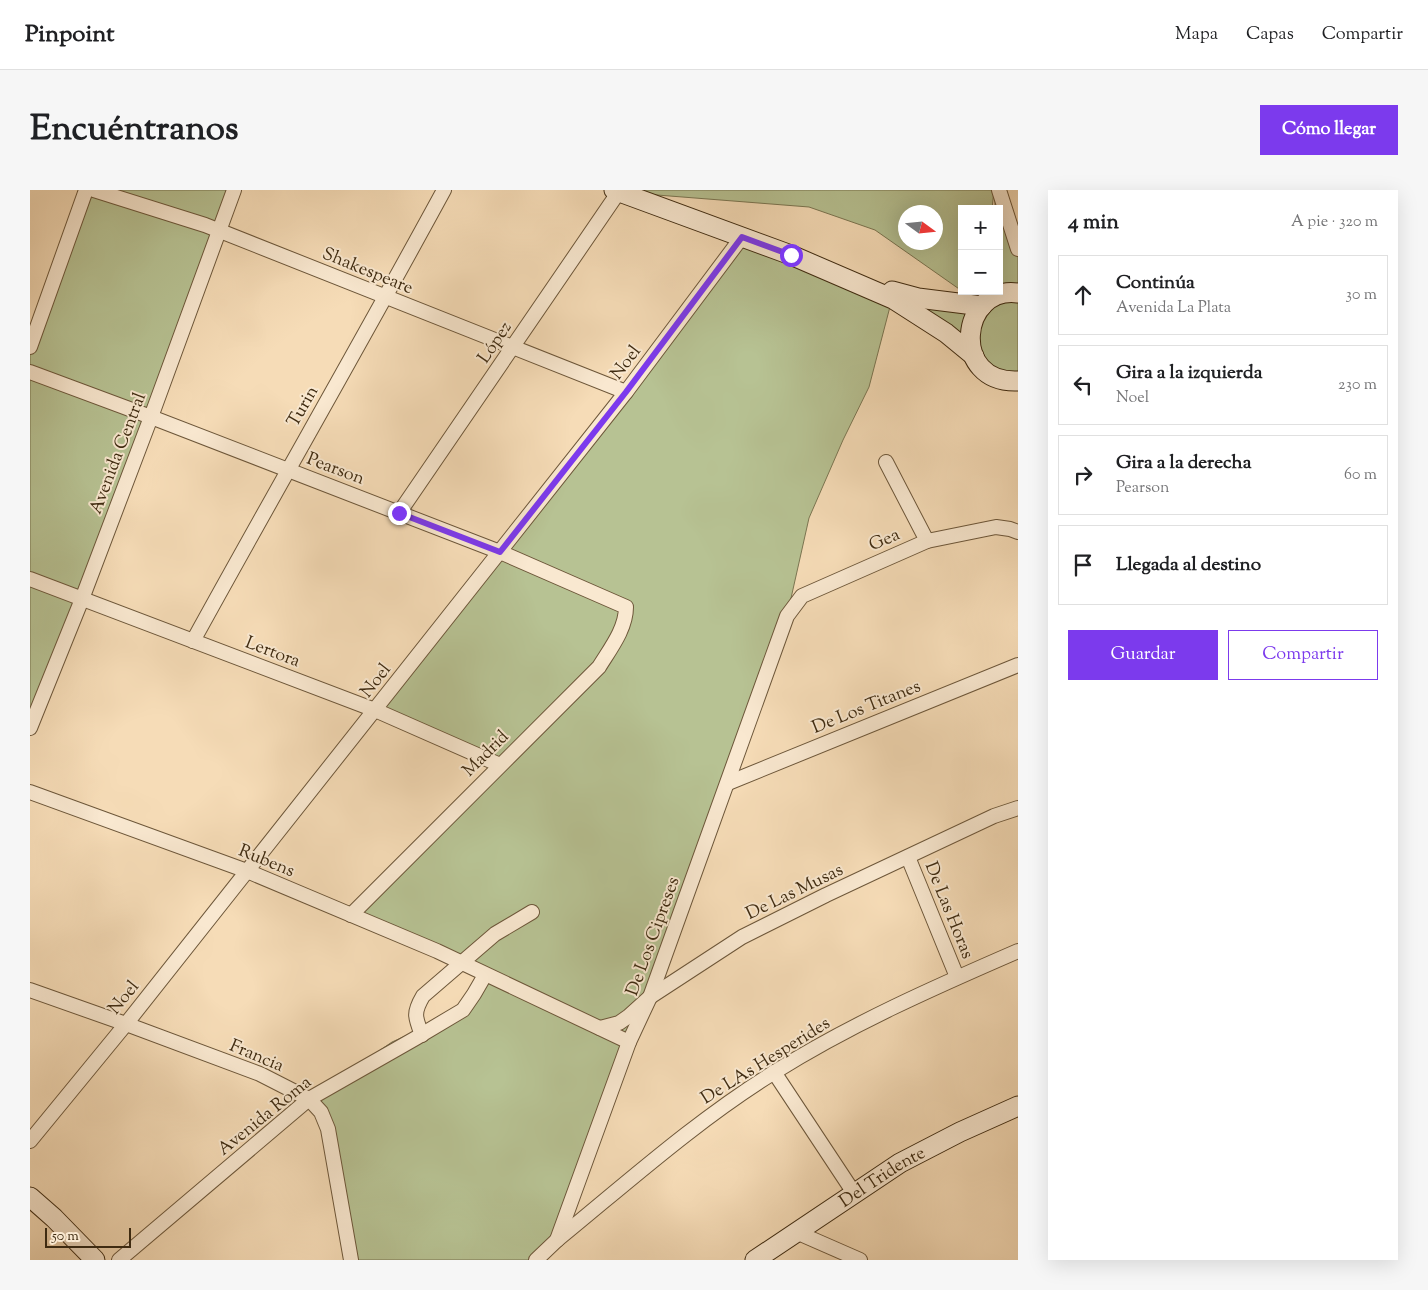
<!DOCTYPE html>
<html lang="es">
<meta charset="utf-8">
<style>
:root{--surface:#fff;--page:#f6f6f6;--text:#202124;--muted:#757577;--line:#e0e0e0;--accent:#7c3aed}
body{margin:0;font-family:"Sorts Mill Goudy",serif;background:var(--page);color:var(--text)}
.controls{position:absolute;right:15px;top:15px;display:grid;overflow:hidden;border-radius:0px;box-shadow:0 5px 20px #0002}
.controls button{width:45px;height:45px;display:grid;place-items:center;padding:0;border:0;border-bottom:1px solid var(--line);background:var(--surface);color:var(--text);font:25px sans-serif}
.compass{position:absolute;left:868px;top:15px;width:45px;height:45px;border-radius:50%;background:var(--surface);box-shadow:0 5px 20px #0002;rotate:105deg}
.scale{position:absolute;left:15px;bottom:12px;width:86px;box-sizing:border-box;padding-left:5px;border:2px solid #3f2b11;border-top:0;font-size:14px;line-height:18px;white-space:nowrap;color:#3f2b11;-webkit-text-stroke:4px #f9e8d0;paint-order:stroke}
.stop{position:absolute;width:15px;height:15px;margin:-11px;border:4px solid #7c3aed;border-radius:50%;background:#fff}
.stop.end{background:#7c3aed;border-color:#fff;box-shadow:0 1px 5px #0008}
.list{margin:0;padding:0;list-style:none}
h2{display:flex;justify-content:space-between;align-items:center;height:65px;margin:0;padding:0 20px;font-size:21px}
h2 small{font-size:16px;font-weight:400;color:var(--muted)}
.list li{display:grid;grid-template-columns:32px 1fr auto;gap:15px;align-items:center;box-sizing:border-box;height:80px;margin:0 10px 10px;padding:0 10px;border:1px solid var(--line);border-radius:0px}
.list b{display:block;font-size:19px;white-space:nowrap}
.list p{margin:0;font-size:16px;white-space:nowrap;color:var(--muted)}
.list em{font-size:16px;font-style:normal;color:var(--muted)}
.actions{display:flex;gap:10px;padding:15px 20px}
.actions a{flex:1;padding:11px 0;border:1px solid var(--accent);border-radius:0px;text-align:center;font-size:18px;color:var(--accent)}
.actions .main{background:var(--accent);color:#fff}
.icon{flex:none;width:28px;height:28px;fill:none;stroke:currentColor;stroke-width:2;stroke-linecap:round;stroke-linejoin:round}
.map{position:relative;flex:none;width:988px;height:1070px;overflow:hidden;border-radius:0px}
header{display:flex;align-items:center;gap:30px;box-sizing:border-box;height:70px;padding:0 25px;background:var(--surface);border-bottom:1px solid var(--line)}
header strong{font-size:24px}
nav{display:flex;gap:28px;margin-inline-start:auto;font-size:18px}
.intro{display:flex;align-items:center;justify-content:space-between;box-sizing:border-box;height:120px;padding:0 30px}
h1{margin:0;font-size:35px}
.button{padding:12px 22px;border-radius:0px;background:var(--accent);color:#fff;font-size:18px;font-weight:700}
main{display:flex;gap:30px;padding:0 30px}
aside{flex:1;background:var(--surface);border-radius:0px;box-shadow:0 5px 20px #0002}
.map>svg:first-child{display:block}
.green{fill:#b7c293;stroke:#7b7652;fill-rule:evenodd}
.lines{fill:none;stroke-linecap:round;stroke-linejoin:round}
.minor-casing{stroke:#6d573a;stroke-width:16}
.secondary-casing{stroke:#3f2b11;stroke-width:21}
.minor{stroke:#f9e8d0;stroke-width:14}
.secondary{stroke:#f9e8d0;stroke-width:19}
.route{stroke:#7c3aed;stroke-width:6}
.labels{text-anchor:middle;stroke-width:4;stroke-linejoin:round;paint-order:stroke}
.street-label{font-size:18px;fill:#3f2b11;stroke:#f9e8d0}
</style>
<header>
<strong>Pinpoint</strong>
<nav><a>Mapa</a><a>Capas</a><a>Compartir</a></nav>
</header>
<div class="intro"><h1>Encuéntranos</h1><a class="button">Cómo llegar</a></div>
<main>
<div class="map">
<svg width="988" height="1070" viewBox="0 0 988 1070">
<rect width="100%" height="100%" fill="#f6dcb7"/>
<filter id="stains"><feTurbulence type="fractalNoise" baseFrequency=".004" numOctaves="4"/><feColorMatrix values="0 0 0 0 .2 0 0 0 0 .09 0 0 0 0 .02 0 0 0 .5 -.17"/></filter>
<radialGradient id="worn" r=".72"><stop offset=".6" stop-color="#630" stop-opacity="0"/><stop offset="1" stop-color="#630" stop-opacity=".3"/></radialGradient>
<!-- green -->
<g class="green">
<path d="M59,0H206L0,535V157Z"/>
<path d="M589,0H964L962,19H932V101L845,40L779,17L589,2ZM876,22H906V52H876Z"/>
<path d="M965,0L988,59V189L974,188L862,109L839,197L813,250L779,328L757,426L527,1050L506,1070H321L298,939L279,909L362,852L433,820L455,785L321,725L470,575L345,520L712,47L826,92L951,115L932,101H954L953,115L969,101V19H965Z"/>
</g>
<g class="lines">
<defs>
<g id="minor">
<path d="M64,0L175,35L596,202"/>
<path d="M969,0L988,59"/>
<path d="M0,157L56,0"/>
<path d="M0,182L121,227L470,362L596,417C596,439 580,459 569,477L321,725"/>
<path d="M856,272L897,351"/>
<path d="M369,323L590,0"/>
<path d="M0,389L345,520L470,575"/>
<path d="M163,451C246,300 332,151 414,0"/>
<path d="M0,538L52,409L121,227L204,0"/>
<path d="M698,593L988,475"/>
<path d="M0,602L217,681L407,761L599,852"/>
<path d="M878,667L927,787"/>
<path d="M0,800L96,834L230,884L279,909L291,922L298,939L321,1070"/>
<path d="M570,838L589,833L599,826L620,807L712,747L796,705L964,626L988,618"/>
<path d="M392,845C385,827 383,823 393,806L465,744L502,722"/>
<path d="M744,882L824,1003"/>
<path d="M0,951L96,834L596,202L712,47"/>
<path d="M766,1042L830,1070"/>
<path d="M527,1050C598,992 666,931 743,883C821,834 905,797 988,761"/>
<path d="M89,1070L279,909L386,848L433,820L444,804L455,785"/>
<path d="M506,1070L527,1050L599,852L620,807L757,426L772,406L897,351L966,337L980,339L988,342"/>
</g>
<g id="secondary">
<path d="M584,0L761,65L863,109L916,143L944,166"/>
<path d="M862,101L888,108L952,116"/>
<path d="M988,103C930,95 919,194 988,191"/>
<path d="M0,1007L24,1028L65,1070"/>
<path id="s1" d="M725,1070L870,973L930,942L988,916"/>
</g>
</defs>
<!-- minor casing -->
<use href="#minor" class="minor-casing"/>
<!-- secondary casing -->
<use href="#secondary" class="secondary-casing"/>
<!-- minor -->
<use href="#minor" class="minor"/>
<!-- secondary -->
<use href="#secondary" class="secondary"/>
</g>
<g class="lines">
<!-- route -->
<path class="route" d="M369,323L470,362L596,202L712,47L761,65"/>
</g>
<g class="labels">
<!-- street labels -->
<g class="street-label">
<text transform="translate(338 80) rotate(22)" y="6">Shakespeare</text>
<text transform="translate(464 152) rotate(-56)" y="6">López</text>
<text transform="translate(595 172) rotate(-53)" y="6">Noel</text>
<text transform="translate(272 216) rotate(-60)" y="6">Turin</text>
<text transform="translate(87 263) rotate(-69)" y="6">Avenida Central</text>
<text transform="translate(306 278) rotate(21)" y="6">Pearson</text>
<text transform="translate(854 349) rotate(-24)" y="6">Gea</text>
<text transform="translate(243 461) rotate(21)" y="6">Lertora</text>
<text transform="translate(345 490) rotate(-52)" y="6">Noel</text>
<text transform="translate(836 516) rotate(-22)" y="6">De Los Titanes</text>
<text transform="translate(455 563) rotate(-45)" y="6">Madrid</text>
<text transform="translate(237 670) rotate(22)" y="6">Rubens</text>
<text transform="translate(764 701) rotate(-26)" y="6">De Las Musas</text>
<text transform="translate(920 720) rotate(68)" y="6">De Las Horas</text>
<text transform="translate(622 746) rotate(-70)" y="6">De Los Cipreses</text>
<text transform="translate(93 807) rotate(-51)" y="6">Noel</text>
<text transform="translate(227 865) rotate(23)" y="6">Francia</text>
<text transform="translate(735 870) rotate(-32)" y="6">De LAs Hesperides</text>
<text transform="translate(234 925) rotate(-39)" y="6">Avenida Roma</text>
<text dy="6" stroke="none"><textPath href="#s1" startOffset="152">Del Tridente</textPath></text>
</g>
</g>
<rect width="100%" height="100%" filter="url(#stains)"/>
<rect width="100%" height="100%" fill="url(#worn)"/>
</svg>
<div class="controls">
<button>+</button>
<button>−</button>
</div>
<svg class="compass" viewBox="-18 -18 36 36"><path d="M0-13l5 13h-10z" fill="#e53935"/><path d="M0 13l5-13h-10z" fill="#757577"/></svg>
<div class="scale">50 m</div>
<div class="stop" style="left:761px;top:65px"></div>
<div class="stop end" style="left:369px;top:323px"></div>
</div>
<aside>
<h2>4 min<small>A pie · 320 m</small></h2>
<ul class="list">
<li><svg class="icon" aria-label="ahead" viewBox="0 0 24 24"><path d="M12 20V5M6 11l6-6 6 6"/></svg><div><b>Continúa</b><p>Avenida La Plata</p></div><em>30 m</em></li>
<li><svg class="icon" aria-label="left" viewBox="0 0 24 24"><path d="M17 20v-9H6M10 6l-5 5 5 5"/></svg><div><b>Gira a la izquierda</b><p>Noel</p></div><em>230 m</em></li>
<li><svg class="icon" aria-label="right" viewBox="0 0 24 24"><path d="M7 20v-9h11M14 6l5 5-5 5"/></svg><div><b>Gira a la derecha</b><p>Pearson</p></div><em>60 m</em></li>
<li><svg class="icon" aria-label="arrive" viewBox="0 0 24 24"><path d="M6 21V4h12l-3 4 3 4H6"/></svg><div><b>Llegada al destino</b></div></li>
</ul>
<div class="actions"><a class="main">Guardar</a><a>Compartir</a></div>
</aside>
</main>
